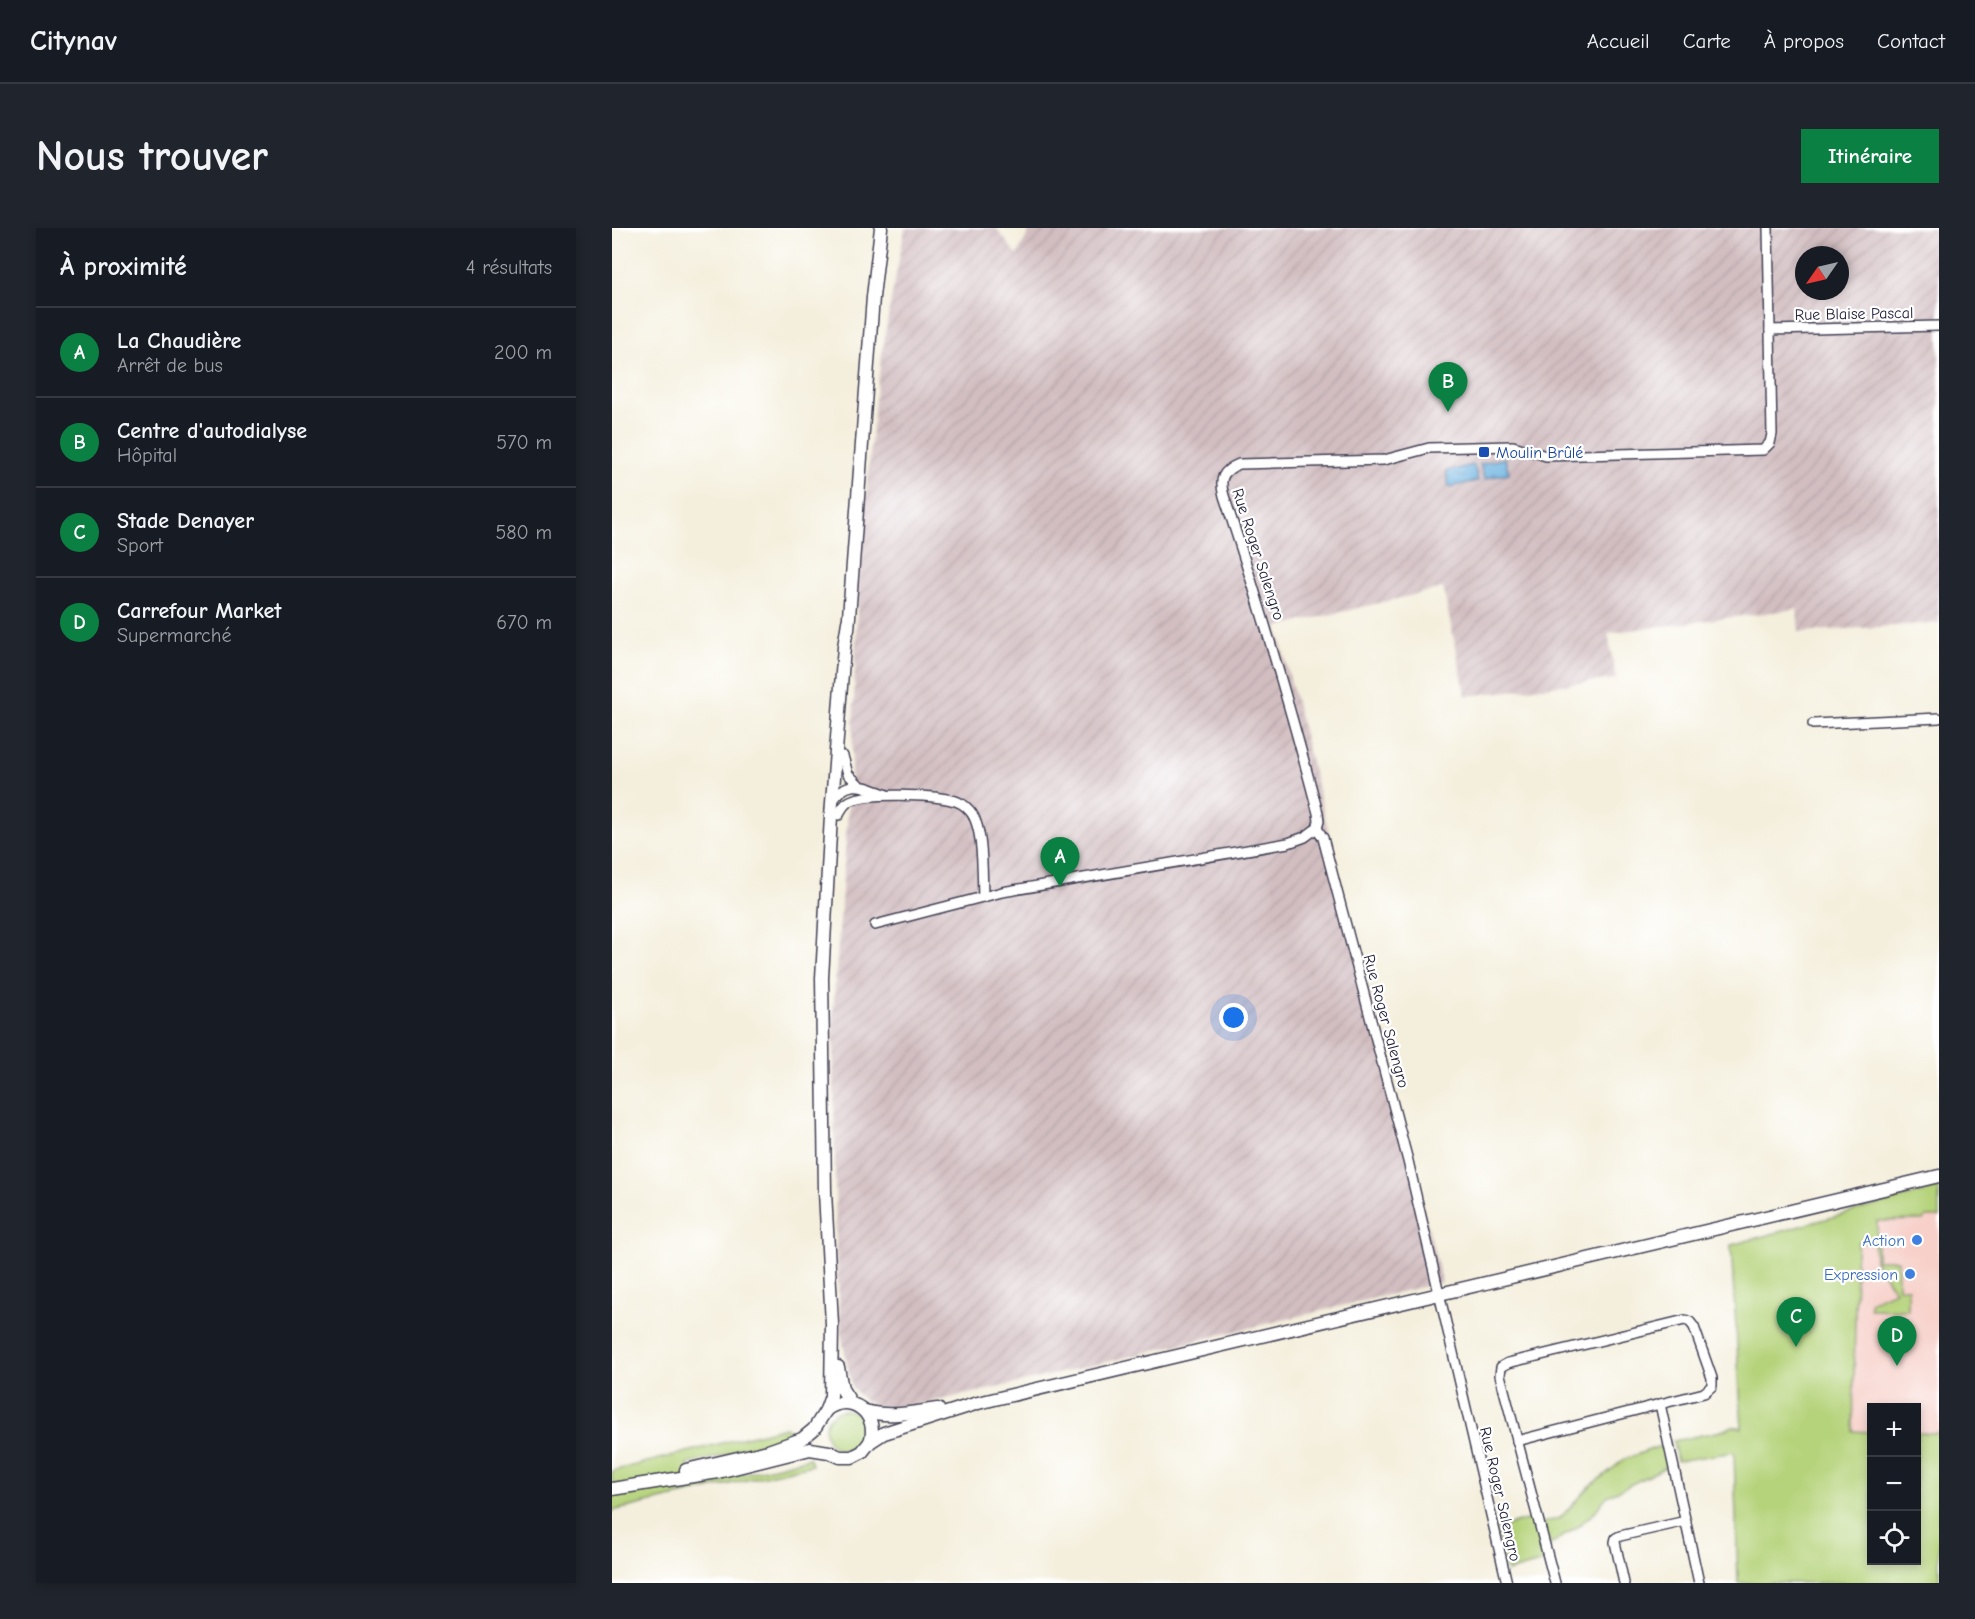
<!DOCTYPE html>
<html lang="fr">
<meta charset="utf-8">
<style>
:root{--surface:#171b24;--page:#20242c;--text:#f1f3f6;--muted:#9ea1a6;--line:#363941;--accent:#0b8043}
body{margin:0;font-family:"Comic Neue",sans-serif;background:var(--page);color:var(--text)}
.controls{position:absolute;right:18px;bottom:18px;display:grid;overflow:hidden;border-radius:0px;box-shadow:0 3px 9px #0003}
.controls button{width:54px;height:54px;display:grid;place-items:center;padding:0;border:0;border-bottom:2px solid var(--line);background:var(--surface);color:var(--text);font:30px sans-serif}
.compass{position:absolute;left:1183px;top:18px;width:54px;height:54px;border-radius:50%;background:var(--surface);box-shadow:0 3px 9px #0003;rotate:236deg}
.you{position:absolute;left:622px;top:790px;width:21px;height:21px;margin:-15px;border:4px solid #fff;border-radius:50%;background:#1a73e8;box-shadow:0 0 0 9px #1a73e833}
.badge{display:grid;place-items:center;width:39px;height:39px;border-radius:50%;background:var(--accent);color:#fff;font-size:20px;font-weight:700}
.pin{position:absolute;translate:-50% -50px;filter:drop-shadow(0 2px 3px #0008)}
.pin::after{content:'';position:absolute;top:32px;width:21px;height:18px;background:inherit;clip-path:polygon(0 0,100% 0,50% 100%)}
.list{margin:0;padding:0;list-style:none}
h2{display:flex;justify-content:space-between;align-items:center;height:78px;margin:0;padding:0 24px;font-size:26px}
h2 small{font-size:20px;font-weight:400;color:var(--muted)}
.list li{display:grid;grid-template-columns:39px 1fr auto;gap:18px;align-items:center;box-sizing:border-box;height:90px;padding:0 24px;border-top:2px solid var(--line)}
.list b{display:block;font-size:22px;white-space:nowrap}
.list p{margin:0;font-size:20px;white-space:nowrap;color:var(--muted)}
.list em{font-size:20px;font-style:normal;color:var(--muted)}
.icon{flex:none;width:33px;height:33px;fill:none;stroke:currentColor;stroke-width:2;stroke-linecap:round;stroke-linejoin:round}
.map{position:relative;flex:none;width:1327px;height:1355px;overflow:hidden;border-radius:0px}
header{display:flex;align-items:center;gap:36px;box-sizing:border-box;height:84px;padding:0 30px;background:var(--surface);border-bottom:2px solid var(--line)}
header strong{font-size:28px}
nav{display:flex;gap:33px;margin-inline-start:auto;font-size:21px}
.intro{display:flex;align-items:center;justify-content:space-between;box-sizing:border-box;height:144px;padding:0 36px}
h1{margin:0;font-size:42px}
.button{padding:15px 27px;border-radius:0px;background:var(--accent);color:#fff;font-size:21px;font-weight:700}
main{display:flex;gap:36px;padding:0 36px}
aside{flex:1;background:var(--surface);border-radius:0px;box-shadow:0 3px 9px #0003}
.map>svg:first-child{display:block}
.built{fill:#f7d0c9}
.industrial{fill:url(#industrial-furrows);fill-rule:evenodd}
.green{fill:#b5d37a;stroke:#6c7a5a;stroke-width:1.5}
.water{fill:url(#water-ripples);stroke:#44698d;stroke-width:1.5}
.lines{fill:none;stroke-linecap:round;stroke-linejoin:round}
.minor-casing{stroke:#424153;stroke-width:12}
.major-casing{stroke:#424153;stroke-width:15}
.minor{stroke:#fff;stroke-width:9}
.major{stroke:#fff;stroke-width:12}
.transit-dot{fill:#1a4fb4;stroke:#fff;stroke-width:2}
.shop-dot{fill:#3f7fe0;stroke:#fff;stroke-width:2}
.labels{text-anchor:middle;stroke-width:4.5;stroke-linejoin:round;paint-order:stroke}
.street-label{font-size:16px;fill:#22223b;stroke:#fff}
.transit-label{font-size:16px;fill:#164399;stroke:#fff;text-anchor:start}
.shop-label{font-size:16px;fill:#366cbe;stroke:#fff;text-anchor:end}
</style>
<header>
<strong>Citynav</strong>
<nav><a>Accueil</a><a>Carte</a><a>À propos</a><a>Contact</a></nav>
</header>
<div class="intro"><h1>Nous trouver</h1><a class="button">Itinéraire</a></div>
<main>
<aside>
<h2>À proximité<small>4 résultats</small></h2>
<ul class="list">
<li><span class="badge">A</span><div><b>La Chaudière</b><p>Arrêt de bus</p></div><em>200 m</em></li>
<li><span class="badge">B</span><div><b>Centre d'autodialyse</b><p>Hôpital</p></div><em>570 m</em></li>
<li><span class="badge">C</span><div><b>Stade Denayer</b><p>Sport</p></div><em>580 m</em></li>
<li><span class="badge">D</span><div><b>Carrefour Market</b><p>Supermarché</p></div><em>670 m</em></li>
</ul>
</aside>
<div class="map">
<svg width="1327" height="1355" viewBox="0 0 1327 1355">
<defs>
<pattern id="industrial-furrows" width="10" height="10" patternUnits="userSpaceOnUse" patternTransform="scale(1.5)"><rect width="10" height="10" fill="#d2bec1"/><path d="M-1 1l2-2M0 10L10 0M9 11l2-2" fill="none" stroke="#b4a3a7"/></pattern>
<pattern id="water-ripples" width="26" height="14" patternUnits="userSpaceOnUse" patternTransform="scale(1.5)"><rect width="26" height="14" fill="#67b0df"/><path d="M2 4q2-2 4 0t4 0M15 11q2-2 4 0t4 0" fill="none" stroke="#548fb6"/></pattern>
</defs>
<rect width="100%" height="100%" fill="#fff"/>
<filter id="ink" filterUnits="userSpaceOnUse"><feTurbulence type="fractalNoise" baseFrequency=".0167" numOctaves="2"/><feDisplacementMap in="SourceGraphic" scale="12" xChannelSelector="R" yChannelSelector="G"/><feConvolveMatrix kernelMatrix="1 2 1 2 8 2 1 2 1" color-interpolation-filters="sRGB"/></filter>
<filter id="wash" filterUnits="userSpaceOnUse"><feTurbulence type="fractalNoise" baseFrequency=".008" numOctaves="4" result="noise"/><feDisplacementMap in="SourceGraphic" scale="24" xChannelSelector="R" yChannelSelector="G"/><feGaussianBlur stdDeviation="1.35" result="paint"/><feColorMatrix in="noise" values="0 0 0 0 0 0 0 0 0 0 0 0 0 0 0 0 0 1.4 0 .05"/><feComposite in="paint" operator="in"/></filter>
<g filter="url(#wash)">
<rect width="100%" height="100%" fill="#f4efdd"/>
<!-- built -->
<path class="built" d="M1327,960V1205H1305L1304,1180H1260L1259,1204H1241L1244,1035L1249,982Z"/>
<!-- industrial -->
<path class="industrial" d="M293,0H384L405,27L419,0H1327V395L1187,404L1185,381L996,405L1004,451L854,468L831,360L665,399L830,1054L393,1158L300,1178L267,1179L253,1173L240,1160L229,1105L224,1023L221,784L240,529L246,356L263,171L277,82ZM1192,27H1228V63H1192Z"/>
<!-- green -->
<g class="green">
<path d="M1327,960V989H1315L1311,992L1265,993V1032H1286V1060H1296V1082L1258,1081V1074L1283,1063L1263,1033L1262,1014H1246L1244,1035L1241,1203L1259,1204L1260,1332H1304L1305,1205H1327V1355H1126L1122,1224L1065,1233L1061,1213L1109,1203L1121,1198L1130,1200L1119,1017Z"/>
<circle cx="233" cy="1202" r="20"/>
<path d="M173,1199L184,1206L155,1217L76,1236L80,1256L154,1241L198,1230L200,1237L0,1283V1243Z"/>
<path d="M1051,1217L1056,1238L995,1268L982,1285L964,1300L938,1317L931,1295L948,1290L978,1258L1013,1231Z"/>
<path d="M922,1290L932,1334L895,1344L885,1300Z"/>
</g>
<!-- water -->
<g class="water">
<path d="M893,230L897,245L872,251L868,236Z"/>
<path d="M862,237L866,253L837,259L834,243Z"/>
</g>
</g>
<g filter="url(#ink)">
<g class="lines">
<defs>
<g id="minor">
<path d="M1158,102L1327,98"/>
<path d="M1201,496L1327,490"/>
<path d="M231,528L236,546L247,557"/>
<path d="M220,574C235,549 251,558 273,566"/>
<path d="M227,587C229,581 232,576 238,573C256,564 319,567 339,572C346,573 353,577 358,583C372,599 370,647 371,669"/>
<path d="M705,600L707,593L706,585C678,479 647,373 612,268C607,251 610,243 627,236L772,232L817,220L901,218L934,228L1151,222L1158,215L1160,206L1156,0"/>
<path d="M705,600L711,610L796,933L895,1355"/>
<path d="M263,697L390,664L676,615L693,609L705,600"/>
<path d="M905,1213L1048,1176"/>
<path d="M943,1355L888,1147L889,1139L896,1135L1073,1092L1078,1094L1082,1099L1100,1150V1158L1092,1165L1048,1176L1087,1355"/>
<path d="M1012,1355L1003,1314L1004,1310L1008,1308L1074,1293"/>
</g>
<g id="major">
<path d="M236,402L261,69L269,0"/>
<path d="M226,1139L230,1161L239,1175"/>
<path d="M214,1182C238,1163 268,1186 258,1214"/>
<path d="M253,1183C277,1190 302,1184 326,1181"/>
<path d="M74,1242L156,1223L190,1211L202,1201L214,1182L219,1168L220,1096L213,964L210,750L219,588L232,419L236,394"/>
<path d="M0,1261L106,1244L198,1221L217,1224L228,1229H240L250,1224L258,1214L272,1205L366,1175L1327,948"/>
</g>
</defs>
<!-- minor casing -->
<use href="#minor" class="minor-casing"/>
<!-- major casing -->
<use href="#major" class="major-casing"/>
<!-- minor -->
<use href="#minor" class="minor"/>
<!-- major -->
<use href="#major" class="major"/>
</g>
</g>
<!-- markers -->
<rect class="transit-dot" x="866" y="218" width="12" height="12" rx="3"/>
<g class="shop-dot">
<circle cx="1305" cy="1012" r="6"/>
<circle cx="1298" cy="1046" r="6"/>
</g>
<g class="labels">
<!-- street labels -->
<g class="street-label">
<text transform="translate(1242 85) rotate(-1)" y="6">Rue Blaise Pascal</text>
<text transform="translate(647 326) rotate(72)" y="6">Rue Roger Salengro</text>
<text transform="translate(775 793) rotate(75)" y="6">Rue Roger Salengro</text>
<text transform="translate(889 1266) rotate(77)" y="6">Rue Roger Salengro</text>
</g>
<!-- transit labels -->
<g class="transit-label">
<text x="884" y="230">Moulin Brûlé</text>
</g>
<!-- shop labels -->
<g class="shop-label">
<text x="1293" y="1018">Action</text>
<text x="1286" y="1052">Expression</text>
</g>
</g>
</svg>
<div class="controls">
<button>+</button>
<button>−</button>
<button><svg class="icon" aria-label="locate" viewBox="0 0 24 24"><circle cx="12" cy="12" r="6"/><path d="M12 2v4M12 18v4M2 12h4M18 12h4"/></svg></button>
</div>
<svg class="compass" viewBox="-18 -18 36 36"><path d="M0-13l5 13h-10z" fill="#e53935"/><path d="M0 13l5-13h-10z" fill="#9ea1a6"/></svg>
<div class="you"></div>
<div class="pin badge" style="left:448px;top:659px">A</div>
<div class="pin badge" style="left:836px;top:184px">B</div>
<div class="pin badge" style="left:1184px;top:1119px">C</div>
<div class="pin badge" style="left:1285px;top:1138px">D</div>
</div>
</main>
